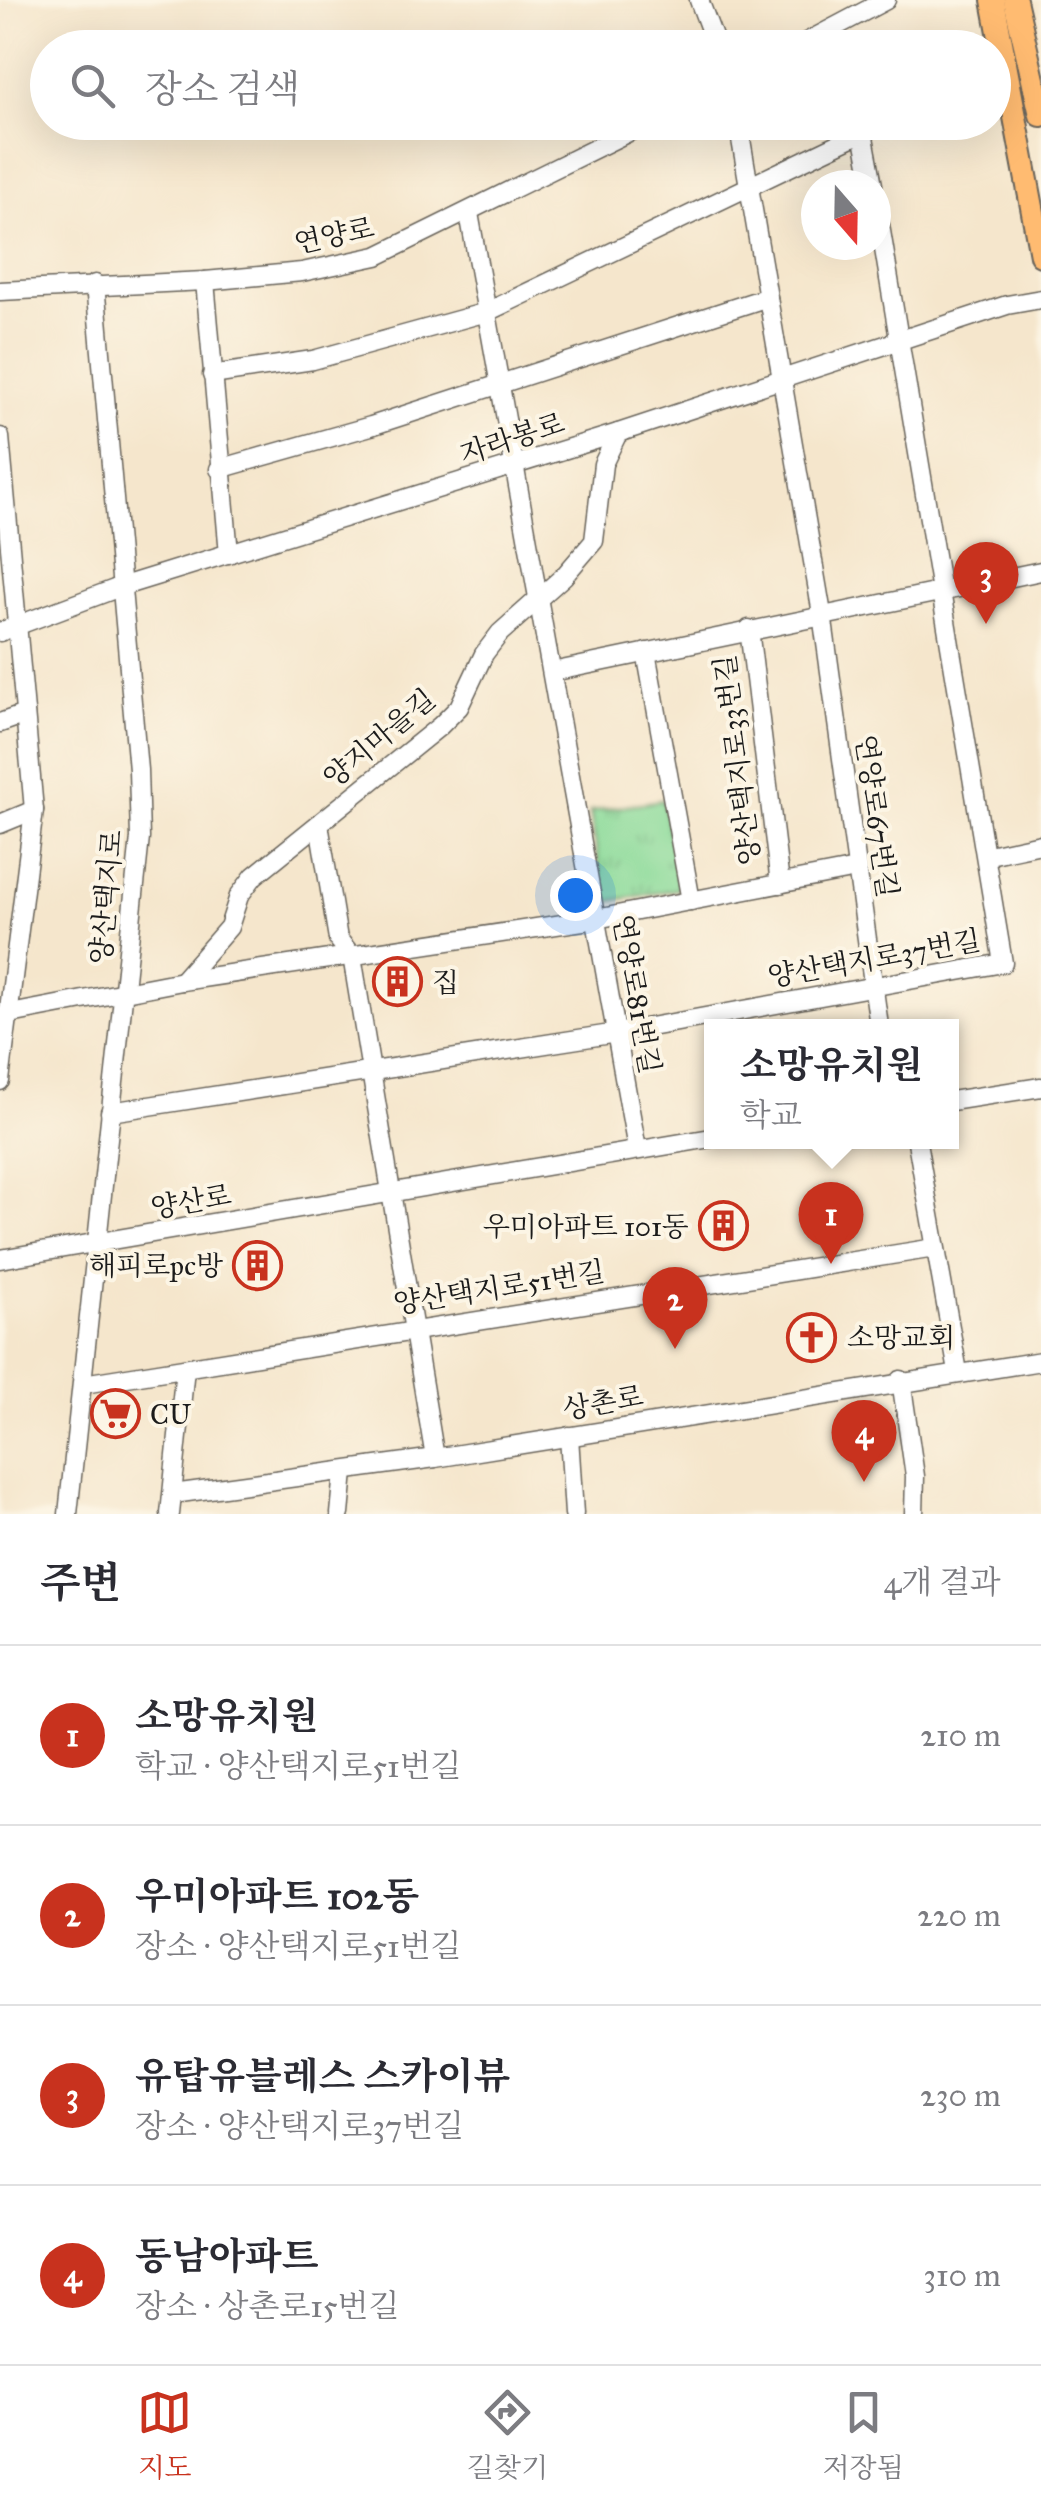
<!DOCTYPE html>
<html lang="ko">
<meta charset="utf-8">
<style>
:root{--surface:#fff;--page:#f2f2f3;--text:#2b2b33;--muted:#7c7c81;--line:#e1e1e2;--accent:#c8321e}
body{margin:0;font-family:"IM FELL Great Primer","Noto Serif KR",serif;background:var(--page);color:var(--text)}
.compass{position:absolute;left:801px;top:170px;width:90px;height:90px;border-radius:50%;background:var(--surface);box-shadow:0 10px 40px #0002;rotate:160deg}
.you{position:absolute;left:575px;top:895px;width:35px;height:35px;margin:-25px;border:8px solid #fff;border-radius:50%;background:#1a73e8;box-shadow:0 0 0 15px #1a73e833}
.badge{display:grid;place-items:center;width:65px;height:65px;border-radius:50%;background:var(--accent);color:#fff;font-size:32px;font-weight:700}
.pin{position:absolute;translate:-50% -82px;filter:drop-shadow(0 2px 5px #0008)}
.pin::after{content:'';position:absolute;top:52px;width:35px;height:30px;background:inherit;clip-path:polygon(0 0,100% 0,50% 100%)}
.popup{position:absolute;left:704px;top:1019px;width:255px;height:130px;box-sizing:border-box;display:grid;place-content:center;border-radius:0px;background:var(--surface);filter:drop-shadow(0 2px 8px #0005);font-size:32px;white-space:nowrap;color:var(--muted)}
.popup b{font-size:38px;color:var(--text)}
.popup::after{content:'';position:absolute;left:50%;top:100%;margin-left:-20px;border:20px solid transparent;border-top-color:var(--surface)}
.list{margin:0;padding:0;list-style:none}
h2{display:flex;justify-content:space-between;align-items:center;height:130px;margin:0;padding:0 40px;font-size:42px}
h2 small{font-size:32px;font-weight:400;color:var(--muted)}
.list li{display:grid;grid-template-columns:65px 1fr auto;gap:30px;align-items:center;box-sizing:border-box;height:180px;padding:0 40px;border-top:2px solid var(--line)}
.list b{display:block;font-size:38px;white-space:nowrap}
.list p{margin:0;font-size:32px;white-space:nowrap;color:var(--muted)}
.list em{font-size:32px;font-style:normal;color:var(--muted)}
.icon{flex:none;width:55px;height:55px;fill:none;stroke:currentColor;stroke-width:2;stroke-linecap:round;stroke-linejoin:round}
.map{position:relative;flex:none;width:1041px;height:1514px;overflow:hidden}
.search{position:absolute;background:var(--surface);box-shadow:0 10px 40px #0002;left:30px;right:30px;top:30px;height:110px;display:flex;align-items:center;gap:25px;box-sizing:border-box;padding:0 35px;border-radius:55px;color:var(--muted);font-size:38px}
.sheet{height:850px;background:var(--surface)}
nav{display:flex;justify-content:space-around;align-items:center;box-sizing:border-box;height:140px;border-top:2px solid var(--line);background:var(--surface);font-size:28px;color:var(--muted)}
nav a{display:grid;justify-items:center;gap:5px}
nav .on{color:var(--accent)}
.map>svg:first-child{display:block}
.grass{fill:url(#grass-tufts);stroke:#537b5a;stroke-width:2.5}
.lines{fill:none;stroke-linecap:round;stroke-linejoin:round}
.minor-casing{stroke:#68635a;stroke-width:21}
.major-casing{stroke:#68635a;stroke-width:26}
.minor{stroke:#fff;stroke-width:18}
.major{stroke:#ffbb71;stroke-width:22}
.labels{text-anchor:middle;stroke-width:8;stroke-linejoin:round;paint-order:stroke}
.street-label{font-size:28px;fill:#1c1c1c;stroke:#fcf5e5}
.poi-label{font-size:28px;fill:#1c1c1c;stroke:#fcf5e5;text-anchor:start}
</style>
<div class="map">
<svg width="1041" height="1514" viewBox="0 0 1041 1514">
<defs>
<pattern id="grass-tufts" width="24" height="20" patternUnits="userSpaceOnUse" patternTransform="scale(2.5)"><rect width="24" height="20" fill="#8ada99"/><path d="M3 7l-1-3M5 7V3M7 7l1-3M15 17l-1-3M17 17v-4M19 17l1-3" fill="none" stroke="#76ba83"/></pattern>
</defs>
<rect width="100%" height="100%" fill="#fcf5e5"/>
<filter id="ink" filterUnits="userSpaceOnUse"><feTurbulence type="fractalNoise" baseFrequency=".01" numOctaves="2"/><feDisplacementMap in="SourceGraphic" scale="20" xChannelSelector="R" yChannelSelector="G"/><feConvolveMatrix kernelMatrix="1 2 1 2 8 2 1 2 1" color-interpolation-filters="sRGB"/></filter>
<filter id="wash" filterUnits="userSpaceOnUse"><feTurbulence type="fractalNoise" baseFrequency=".0048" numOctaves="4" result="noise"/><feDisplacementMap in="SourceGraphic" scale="40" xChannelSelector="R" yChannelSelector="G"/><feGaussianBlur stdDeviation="2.25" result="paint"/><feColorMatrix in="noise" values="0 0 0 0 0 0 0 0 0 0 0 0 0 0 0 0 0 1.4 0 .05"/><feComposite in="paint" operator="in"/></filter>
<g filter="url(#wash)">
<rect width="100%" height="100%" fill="#f5e6cc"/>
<!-- grass -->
<path class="grass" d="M663,800L679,889L605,902L590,812Z"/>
</g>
<g filter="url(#ink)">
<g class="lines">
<defs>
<g id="minor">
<path d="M699,0L717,48"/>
<path d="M795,48L886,0"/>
<path d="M738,122L822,614L879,1026"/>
<path d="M469,213L637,1149"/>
<path d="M205,281L229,554"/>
<path d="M0,291L205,281L302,272L377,256L649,122"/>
<path d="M212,375L313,360L487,312L863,132L873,185"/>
<path d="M0,437L34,810L0,1081"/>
<path d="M219,469L371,426L768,297"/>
<path d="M749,629L780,884"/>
<path d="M0,632L120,587L618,433L1007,305L1041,299"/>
<path d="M646,652L691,901"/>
<path d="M552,672L1041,571"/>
<path d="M0,723L25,714"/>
<path d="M0,824L34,810"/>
<path d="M319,824L338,939L352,956L435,1458"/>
<path d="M989,855L1041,844"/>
<path d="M182,981L229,927L239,896L254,876L440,726L459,707L484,654L500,633L564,576L594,541L603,464L618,433"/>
<path d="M0,1016L182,981L596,919L856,869"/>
<path d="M951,1101L1041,1087"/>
<path d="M110,1112L617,1033L1003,963L876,201"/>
<path d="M917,1142L958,1372"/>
<path d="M0,1259L711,1138"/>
<path d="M901,1380L915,1476L914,1514"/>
<path d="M83,1384L935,1248"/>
<path d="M569,1436L574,1514"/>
<path d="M173,1494L435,1458L1041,1361"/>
<path d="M68,1514L140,838L138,770L95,284"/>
<path d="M170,1514L185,1368"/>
<path d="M340,1514L344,1472"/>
</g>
<g id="major">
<path d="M993,0L1041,255"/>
<path d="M1015,0L1041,115"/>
</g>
</defs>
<!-- minor casing -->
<use href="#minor" class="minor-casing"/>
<!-- major casing -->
<use href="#major" class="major-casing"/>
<!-- minor -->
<use href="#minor" class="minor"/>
<!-- major -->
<use href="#major" class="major"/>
</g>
</g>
<!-- icons -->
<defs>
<symbol id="building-ring" viewBox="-11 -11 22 22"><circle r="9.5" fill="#fcf5e5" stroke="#c8321e" stroke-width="1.5"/><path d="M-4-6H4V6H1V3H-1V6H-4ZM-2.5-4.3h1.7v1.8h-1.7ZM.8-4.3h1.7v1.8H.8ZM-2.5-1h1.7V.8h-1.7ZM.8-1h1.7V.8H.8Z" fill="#c8321e"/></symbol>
<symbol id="church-ring" viewBox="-11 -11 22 22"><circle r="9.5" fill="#fcf5e5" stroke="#c8321e" stroke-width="1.5"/><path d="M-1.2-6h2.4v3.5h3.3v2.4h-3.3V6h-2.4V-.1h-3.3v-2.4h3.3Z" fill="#c8321e"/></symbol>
<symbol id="supermarket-ring" viewBox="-11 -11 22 22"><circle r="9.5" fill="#fcf5e5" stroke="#c8321e" stroke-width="1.5"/><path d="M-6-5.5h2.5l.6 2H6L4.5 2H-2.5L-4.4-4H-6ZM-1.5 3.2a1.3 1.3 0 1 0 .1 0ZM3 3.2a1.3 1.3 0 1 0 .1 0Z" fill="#c8321e"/></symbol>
</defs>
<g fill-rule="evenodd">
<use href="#building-ring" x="370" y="954" width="55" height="55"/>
<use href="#building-ring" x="696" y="1198" width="55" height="55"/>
<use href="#building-ring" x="230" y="1238" width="55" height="55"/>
<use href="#church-ring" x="784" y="1310" width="55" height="55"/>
<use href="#supermarket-ring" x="88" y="1386" width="55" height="55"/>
</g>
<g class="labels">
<!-- street labels -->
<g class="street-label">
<text transform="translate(334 235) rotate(-12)" y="10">연양로</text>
<text transform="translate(512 438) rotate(-18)" y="10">자라봉로</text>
<text transform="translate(379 738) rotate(-40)" y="10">양지마을길</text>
<text transform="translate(737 760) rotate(-97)" y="10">양산택지로33번길</text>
<text transform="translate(877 816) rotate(82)" y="10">연양로67번길</text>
<text transform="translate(106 897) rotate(-85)" y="10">양산택지로</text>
<text transform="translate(874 958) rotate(-10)" y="10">양산택지로37번길</text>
<text transform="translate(637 994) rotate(80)" y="10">연양로81번길</text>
<text transform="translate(191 1201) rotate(-10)" y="10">양산로</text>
<text transform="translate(499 1287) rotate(-9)" y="10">양산택지로51번길</text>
<text transform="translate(603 1402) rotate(-10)" y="10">상촌로</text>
</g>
<!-- poi labels -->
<g class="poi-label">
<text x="432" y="992">집</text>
<text x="689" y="1236" text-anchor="end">우미아파트 101동</text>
<text x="223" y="1275" text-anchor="end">해피로pc방</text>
<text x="847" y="1347">소망교회</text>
<text x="150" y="1424">CU</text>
</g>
</g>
</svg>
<svg class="compass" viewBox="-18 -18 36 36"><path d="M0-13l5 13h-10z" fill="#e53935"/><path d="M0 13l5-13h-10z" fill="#7c7c81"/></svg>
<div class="you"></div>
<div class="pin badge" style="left:831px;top:1264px">1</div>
<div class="popup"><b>소망유치원</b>학교</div>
<div class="pin badge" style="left:675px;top:1349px">2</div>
<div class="pin badge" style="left:986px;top:624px">3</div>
<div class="pin badge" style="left:864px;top:1482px">4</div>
<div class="search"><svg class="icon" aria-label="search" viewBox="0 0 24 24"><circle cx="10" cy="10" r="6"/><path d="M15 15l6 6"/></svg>장소 검색</div>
</div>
<section class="sheet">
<h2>주변<small>4개 결과</small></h2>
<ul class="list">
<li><span class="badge">1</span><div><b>소망유치원</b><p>학교 · 양산택지로51번길</p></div><em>210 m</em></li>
<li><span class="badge">2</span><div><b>우미아파트 102동</b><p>장소 · 양산택지로51번길</p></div><em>220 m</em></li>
<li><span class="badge">3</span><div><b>유탑유블레스 스카이뷰</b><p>장소 · 양산택지로37번길</p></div><em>230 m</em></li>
<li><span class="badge">4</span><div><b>동남아파트</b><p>장소 · 상촌로15번길</p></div><em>310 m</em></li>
</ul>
</section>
<nav>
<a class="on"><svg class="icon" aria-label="map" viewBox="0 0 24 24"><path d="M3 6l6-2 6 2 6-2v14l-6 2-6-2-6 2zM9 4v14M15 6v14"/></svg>지도</a>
<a><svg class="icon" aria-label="directions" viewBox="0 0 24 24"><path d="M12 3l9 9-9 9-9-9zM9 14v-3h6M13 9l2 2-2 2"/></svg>길찾기</a>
<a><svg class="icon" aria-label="saved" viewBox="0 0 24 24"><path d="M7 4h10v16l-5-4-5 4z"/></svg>저장됨</a>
</nav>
